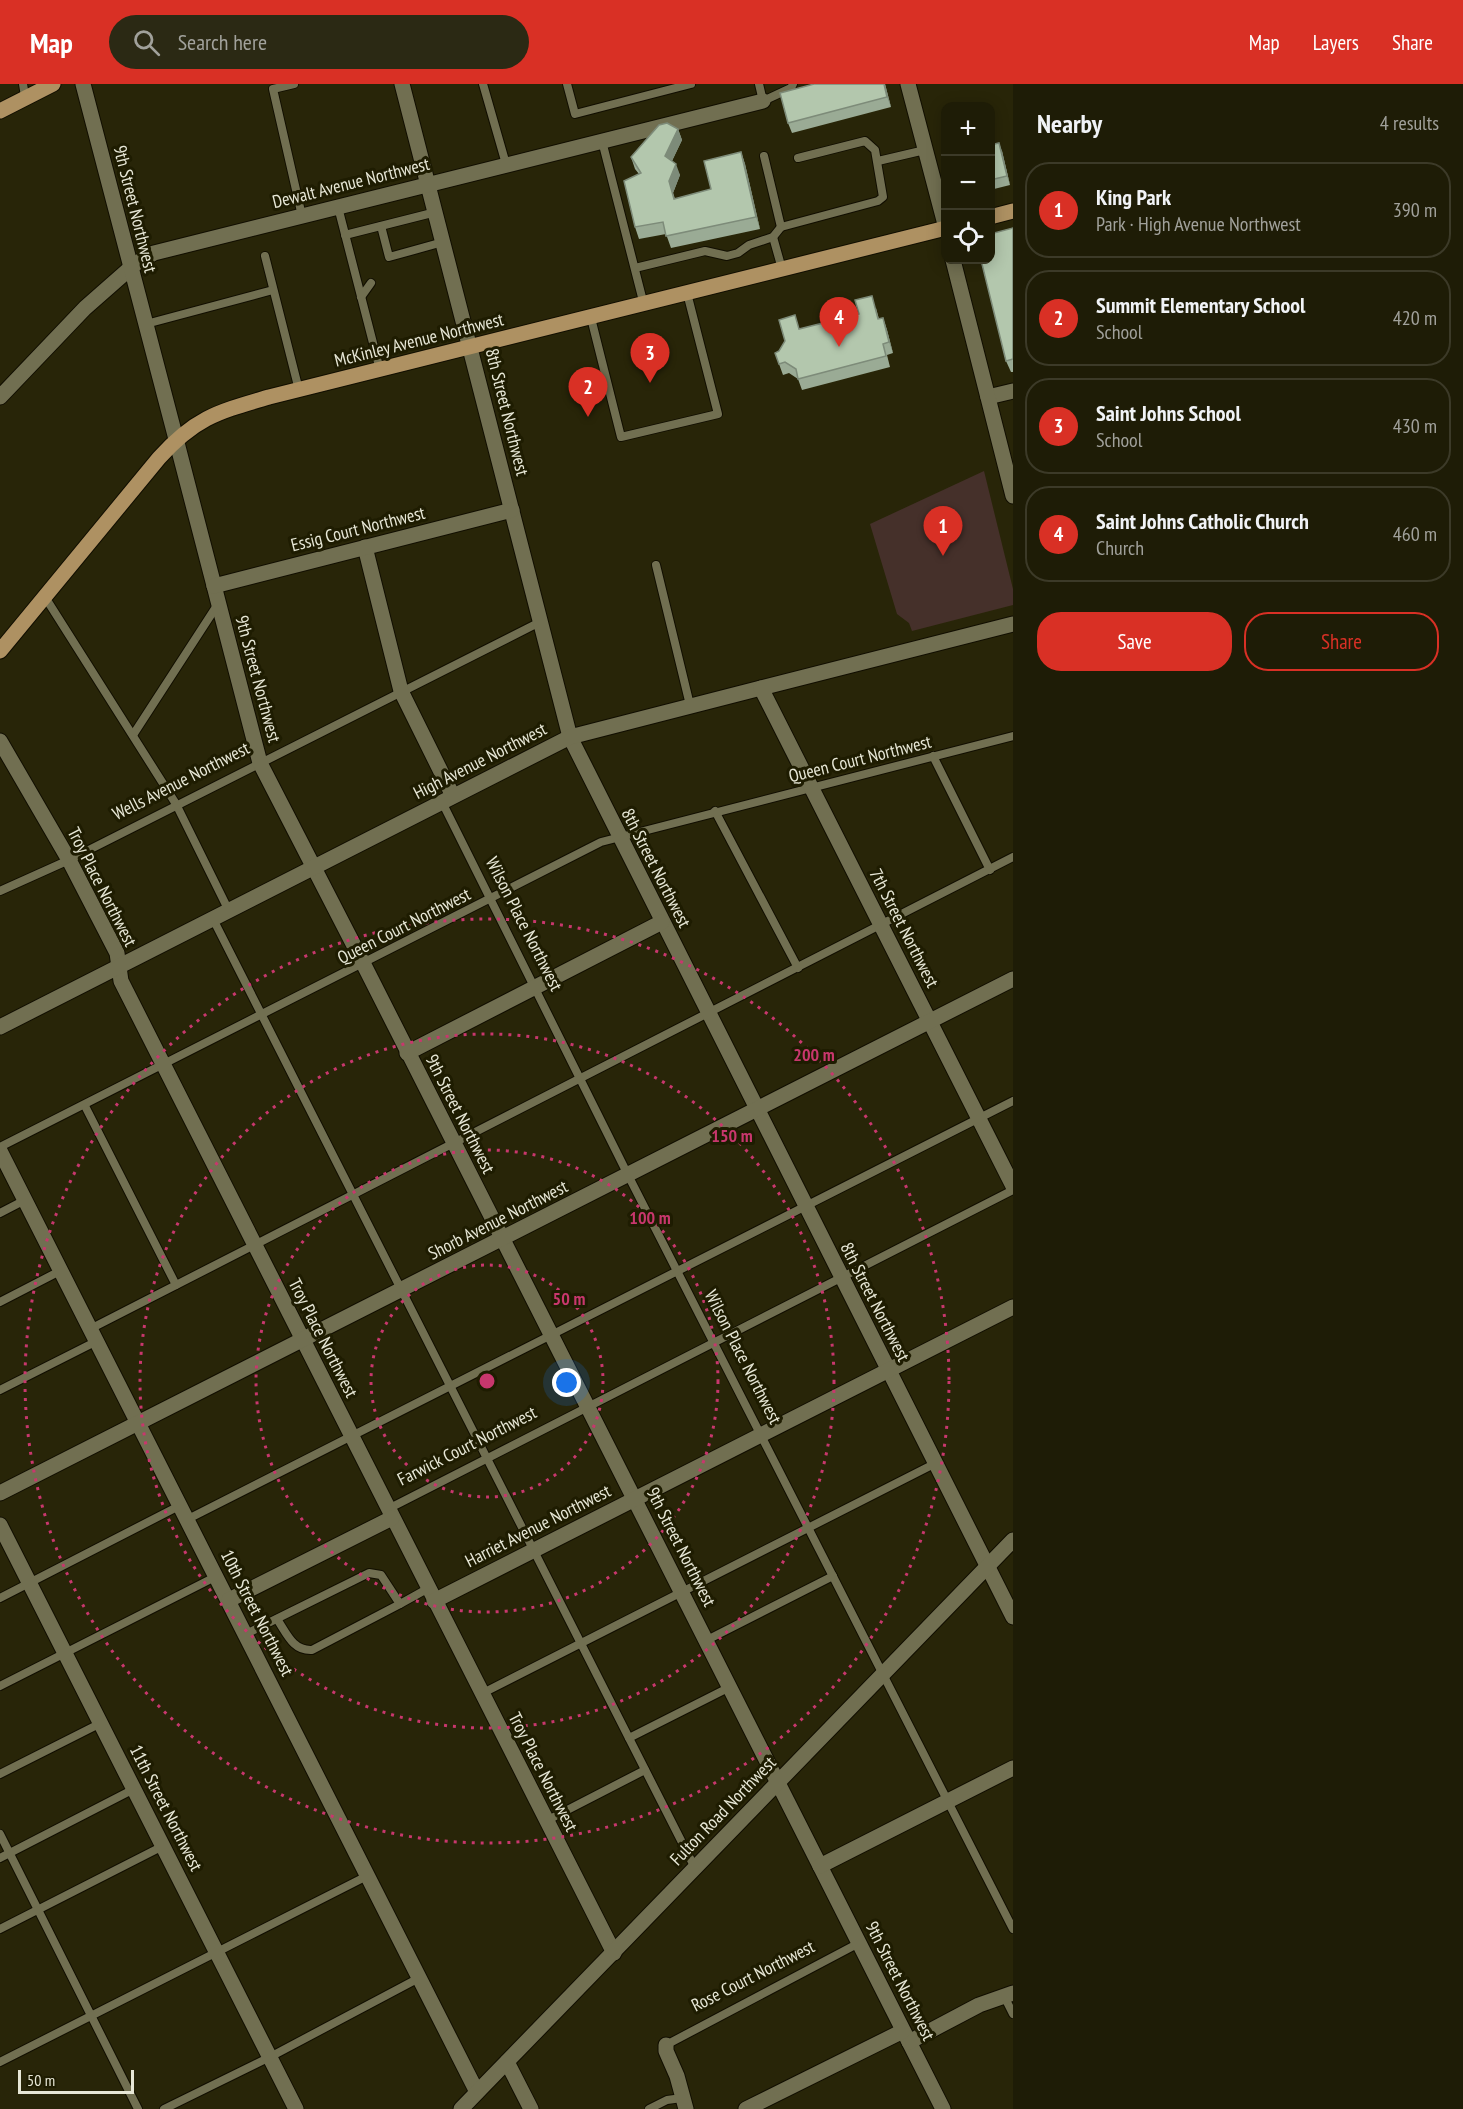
<!DOCTYPE html>
<meta charset="utf-8">
<style>
:root{--surface:#1e1c06;--page:#2b2914;--text:#f1f3f6;--muted:#a1a19b;--line:#3c3a28;--accent:#d93025}
body{margin:0;font-family:"PT Sans Narrow",sans-serif;background:var(--page);color:var(--text)}
.controls{position:absolute;right:18px;top:18px;display:grid;overflow:hidden;border-radius:12px;box-shadow:0 3px 15px #0003}
.controls button{width:54px;height:54px;display:grid;place-items:center;padding:0;border:0;border-bottom:2px solid var(--line);background:var(--surface);color:var(--text);font:30px sans-serif}
.scale{position:absolute;left:18px;bottom:15px;width:116px;box-sizing:border-box;padding-left:6px;border:3px solid #e7e7d6;border-top:0;font-size:16px;line-height:21px;white-space:nowrap;color:#e7e7d6;-webkit-text-stroke:4px #1e1c01;paint-order:stroke}
.you{position:absolute;left:567px;top:1299px;width:21px;height:21px;margin:-15px;border:4px solid #fff;border-radius:50%;background:#1a73e8;box-shadow:0 0 0 9px #1a73e833}
.badge{display:grid;place-items:center;width:39px;height:39px;border-radius:50%;background:var(--accent);color:#fff;font-size:20px;font-weight:700}
.pin{position:absolute;translate:-50% -50px;filter:drop-shadow(0 2px 3px #0008)}
.pin::after{content:'';position:absolute;top:32px;width:21px;height:18px;background:inherit;clip-path:polygon(0 0,100% 0,50% 100%)}
.list{margin:0;padding:0;list-style:none}
h2{display:flex;justify-content:space-between;align-items:center;height:78px;margin:0;padding:0 24px;font-size:26px}
h2 small{font-size:20px;font-weight:400;color:var(--muted)}
.list li{display:grid;grid-template-columns:39px 1fr auto;gap:18px;align-items:center;box-sizing:border-box;height:96px;margin:0 12px 12px;padding:0 12px;border:2px solid var(--line);border-radius:24px}
.list b{display:block;font-size:22px;white-space:nowrap}
.list p{margin:0;font-size:20px;white-space:nowrap;color:var(--muted)}
.list em{font-size:20px;font-style:normal;color:var(--muted)}
.actions{display:flex;gap:12px;padding:18px 24px}
.actions a{flex:1;padding:14px 0;border:2px solid var(--accent);border-radius:24px;text-align:center;font-size:21px;color:var(--accent)}
.actions .main{background:var(--accent);color:#fff}
.icon{flex:none;width:33px;height:33px;fill:none;stroke:currentColor;stroke-width:2;stroke-linecap:round;stroke-linejoin:round}
.map{position:relative;flex:none;width:1013px;height:2025px;overflow:hidden}
header{display:flex;align-items:center;gap:36px;box-sizing:border-box;height:84px;padding:0 30px;background:var(--accent);color:#fff}
header strong{font-size:28px}
nav{display:flex;gap:33px;margin-inline-start:auto;font-size:21px}
.search{width:420px;height:54px;background:var(--page);display:flex;align-items:center;gap:15px;box-sizing:border-box;padding:0 21px;border-radius:33px;color:var(--muted);font-size:22px}
main{display:flex}
aside{flex:1;background:var(--surface)}
.map>svg:first-child{display:block}
.green{fill:#45302a}
.lines{fill:none;stroke-linecap:round;stroke-linejoin:round}
.lane-casing{stroke:#110e00;stroke-width:10}
.street-casing{stroke:#110e00;stroke-width:17}
.secondary-casing{stroke:#110e00;stroke-width:17}
.primary-casing{stroke:#110e00;stroke-width:17}
.lane{stroke:#716f51;stroke-width:8}
.street{stroke:#716f51;stroke-width:15}
.secondary{stroke:#716f51;stroke-width:15}
.primary{stroke:#ae9162;stroke-width:15}
.wall{fill:#9aab95}
.shaded-wall{fill:#7d8b79}
.building{fill:#b3c7ad;stroke:#7d8b79;stroke-width:1.5}
.ring{fill:none;stroke:#c8376d;stroke-width:3;stroke-dasharray:3 6}
.labels{text-anchor:middle;stroke-width:6;stroke-linejoin:round;paint-order:stroke}
.street-label{font-size:18px;fill:#e7e7d6;stroke:#1e1c01}
.centre{fill:#c8376d;stroke:#1e1c01;stroke-width:3}
.ring-label{font-size:18px;text-anchor:middle;font-weight:bold;fill:#c8376d;stroke:#1e1c01;stroke-width:6;stroke-linejoin:round;paint-order:stroke}
</style>
<header>
<strong>Map</strong>
<div class="search"><svg class="icon" aria-label="search" viewBox="0 0 24 24"><circle cx="10" cy="10" r="6"/><path d="M15 15l6 6"/></svg>Search here</div>
<nav><a>Map</a><a>Layers</a><a>Share</a></nav>
</header>
<main>
<div class="map">
<svg width="1013" height="2025" viewBox="0 0 1013 2025">
<rect width="100%" height="100%" fill="#282508"/>
<!-- green -->
<path class="green" d="M984,387L1013,505V521L912,547L909,539L897,530L870,440Z"/>
<g class="lines">
<defs>
<g id="lane">
<path d="M23,0L25,12"/>
<path d="M294,0L273,5L302,132"/>
<path d="M483,0L506,80"/>
<path d="M567,0L575,30L691,0"/>
<path d="M759,0L763,17L791,4L793,0"/>
<path d="M602,57L644,221"/>
<path d="M764,72L781,143"/>
<path d="M878,77L925,66"/>
<path d="M338,123L380,286"/>
<path d="M381,142L389,173L443,158"/>
<path d="M345,151L436,128"/>
<path d="M773,153L782,185"/>
<path d="M265,172L299,306"/>
<path d="M635,184L705,167L727,172L738,169L749,161L773,153L781,143L878,117L883,113L875,66L865,57L798,74"/>
<path d="M361,213L371,199"/>
<path d="M591,234L621,353L718,330L687,209"/>
<path d="M146,240L273,206"/>
<path d="M656,481L690,621"/>
<path d="M45,513L176,720L228,825"/>
<path d="M133,651L218,520"/>
<path d="M933,672L990,786"/>
<path d="M442,718L628,1091L1013,1845"/>
<path d="M715,727L798,884"/>
<path d="M0,807L69,776L540,538"/>
<path d="M213,835L695,1784"/>
<path d="M85,1022L176,1201"/>
<path d="M0,1063L601,758L1013,652"/>
<path d="M0,1129L25,1116"/>
<path d="M0,1218L62,1186"/>
<path d="M92,1244L1013,773"/>
<path d="M0,1306L97,1257"/>
<path d="M388,1425L1013,1106"/>
<path d="M188,1435L1013,1017"/>
<path d="M0,1514L181,1421"/>
<path d="M277,1535C287,1550 293,1567 312,1566L400,1520"/>
<path d="M246,1550L369,1489L381,1491L400,1520L427,1505"/>
<path d="M707,1556L833,1492"/>
<path d="M0,1602L217,1492"/>
<path d="M481,1610L936,1379"/>
<path d="M629,1654L730,1603"/>
<path d="M0,1690L101,1639"/>
<path d="M546,1737L645,1686"/>
<path d="M0,1750L138,2025"/>
<path d="M0,1774L134,1705"/>
<path d="M0,1845L163,1762"/>
<path d="M1004,1912L1013,1930"/>
<path d="M666,1961L859,1859"/>
<path d="M0,1978L367,1792"/>
<path d="M164,2025L270,1973L419,1894"/>
<path d="M649,2025L667,2016L682,2014"/>
</g>
<g id="street">
<path d="M402,0L570,653L1013,1533"/>
<path d="M0,313L85,224L135,180L154,169L763,17"/>
<path d="M988,313L1013,307"/>
<path d="M176,355L260,679L363,879L943,2025"/>
<path d="M365,463L401,607L453,712"/>
<path d="M214,502L512,426"/>
<path d="M0,657L69,776L117,869L121,897L614,1869"/>
<path d="M0,943L570,653L761,604"/>
<path d="M407,969L662,838"/>
<path d="M0,1067L477,2008"/>
<path d="M0,1441L296,2025"/>
<path d="M229,1516L392,1434"/>
<path d="M434,1517L1013,1223"/>
<path d="M820,1782L1013,1684"/>
<path d="M909,1958L979,1921L1013,1909"/>
<path d="M666,1961V1967L677,1992L686,2025"/>
<path d="M507,1978L531,2025"/>
<path d="M746,2025L903,1947"/>
</g>
<g id="secondary">
<path d="M83,0L176,355"/>
<path d="M908,0L946,144"/>
<path d="M953,176L1013,412"/>
<path d="M1013,540L761,604L1013,1102"/>
<path d="M0,1409L1013,895"/>
<path d="M461,2025L1013,1456"/>
</g>
<g id="primary">
<path d="M0,27L53,0"/>
<path d="M990,133L1013,127"/>
<path d="M0,567L159,374C196,333 218,328 269,313L946,144"/>
</g>
</defs>
<!-- lane casing -->
<use href="#lane" class="lane-casing"/>
<!-- street casing -->
<use href="#street" class="street-casing"/>
<!-- secondary casing -->
<use href="#secondary" class="secondary-casing"/>
<!-- primary casing -->
<use href="#primary" class="primary-casing"/>
<!-- lane -->
<use href="#lane" class="lane"/>
<!-- street -->
<use href="#street" class="street"/>
<!-- secondary -->
<use href="#secondary" class="secondary"/>
<!-- primary -->
<use href="#primary" class="primary"/>
</g>
<!-- wall -->
<g class="wall">
<path d="M814,0H885L891,23L792,49L788,39Z"/>
<path d="M678,45L682,56L672,77L680,91L673,109L675,115L711,105L741,68L745,80L760,145L671,164L666,150L639,155L635,143L639,90L635,85L631,73Z"/>
<path d="M990,61L1002,67L1010,101L990,106Z"/>
<path d="M1013,144V288H1011L1006,277Z"/>
<path d="M876,224L879,235L883,234L887,246L893,269L887,271L890,283L802,306L798,295L789,289L783,291L775,269L779,267L800,245L859,230Z"/>
</g>
<!-- shaded-wall -->
<g class="shaded-wall">
<path d="M884,0H885L891,23L887,13Z"/>
<path d="M678,45L682,56L669,83L665,72Z"/>
<path d="M999,59L1002,67L1010,101L1007,92Z"/>
<path d="M741,68L745,80L760,145L756,133Z"/>
<path d="M676,80L680,91L673,109L679,126L669,97Z"/>
<path d="M883,234L887,246L893,269L889,258Z"/>
</g>
<!-- building -->
<g class="building">
<path d="M814,0H884L887,13L788,39L780,9Z"/>
<path d="M667,39L678,45L665,72L676,80L669,97L674,115L711,105L704,77L741,68L756,133L666,152L663,138L635,143L624,97L641,89L631,73L659,41Z"/>
<path d="M999,59L1007,92L990,96V61Z"/>
<path d="M1013,144V275L1006,277L981,176H990V150Z"/>
<path d="M872,212L878,235L883,234L889,258L883,260L886,272L798,295L796,285L785,278L779,280L775,269L779,267L785,257L779,236L795,231L799,245L859,230L855,216Z"/>
</g>
<!-- distance rings -->
<g class="ring">
<circle cx="487" cy="1297" r="116"/>
<circle cx="487" cy="1297" r="231"/>
<circle cx="487" cy="1297" r="347"/>
<circle cx="487" cy="1297" r="462"/>
</g>
<g class="labels">
<!-- street labels -->
<g class="street-label">
<text transform="translate(351 99) rotate(-14)" y="6">Dewalt Avenue Northwest</text>
<text transform="translate(135 125) rotate(76)" y="6">9th Street Northwest</text>
<text transform="translate(419 256) rotate(-14)" y="6">McKinley Avenue Northwest</text>
<text transform="translate(507 328) rotate(76)" y="6">8th Street Northwest</text>
<text transform="translate(358 445) rotate(-14)" y="6">Essig Court Northwest</text>
<text transform="translate(258 595) rotate(75)" y="6">9th Street Northwest</text>
<text transform="translate(860 675) rotate(-14)" y="6">Queen Court Northwest</text>
<text transform="translate(480 677) rotate(-27)" y="6">High Avenue Northwest</text>
<text transform="translate(181 697) rotate(-27)" y="6">Wells Avenue Northwest</text>
<text transform="translate(656 784) rotate(63)" y="6">8th Street Northwest</text>
<text transform="translate(102 803) rotate(63)" y="6">Troy Place Northwest</text>
<text transform="translate(524 840) rotate(63)" y="6">Wilson Place Northwest</text>
<text transform="translate(404 842) rotate(-27)" y="6">Queen Court Northwest</text>
<text transform="translate(904 844) rotate(63)" y="6">7th Street Northwest</text>
<text transform="translate(460 1030) rotate(63)" y="6">9th Street Northwest</text>
<text transform="translate(498 1136) rotate(-27)" y="6">Shorb Avenue Northwest</text>
<text transform="translate(875 1218) rotate(63)" y="6">8th Street Northwest</text>
<text transform="translate(323 1254) rotate(63)" y="6">Troy Place Northwest</text>
<text transform="translate(743 1273) rotate(63)" y="6">Wilson Place Northwest</text>
<text transform="translate(467 1362) rotate(-27)" y="6">Farwick Court Northwest</text>
<text transform="translate(538 1442) rotate(-27)" y="6">Harriet Avenue Northwest</text>
<text transform="translate(681 1463) rotate(63)" y="6">9th Street Northwest</text>
<text transform="translate(257 1529) rotate(63)" y="6">10th Street Northwest</text>
<text transform="translate(543 1688) rotate(63)" y="6">Troy Place Northwest</text>
<text transform="translate(166 1724) rotate(63)" y="6">11th Street Northwest</text>
<text transform="translate(723 1727) rotate(-46)" y="6">Fulton Road Northwest</text>
<text transform="translate(753 1892) rotate(-27)" y="6">Rose Court Northwest</text>
<text transform="translate(900 1897) rotate(63)" y="6">9th Street Northwest</text>
</g>
</g>
<circle cx="487" cy="1297" r="9" class="centre"/>
<g class="ring-label">
<text x="814" y="977">200 m</text>
<text x="732" y="1058">150 m</text>
<text x="650" y="1140">100 m</text>
<text x="569" y="1221">50 m</text>
</g>
</svg>
<div class="controls">
<button>+</button>
<button>−</button>
<button><svg class="icon" aria-label="locate" viewBox="0 0 24 24"><circle cx="12" cy="12" r="6"/><path d="M12 2v4M12 18v4M2 12h4M18 12h4"/></svg></button>
</div>
<div class="scale">50 m</div>
<div class="you"></div>
<div class="pin badge" style="left:943px;top:472px">1</div>
<div class="pin badge" style="left:588px;top:333px">2</div>
<div class="pin badge" style="left:650px;top:299px">3</div>
<div class="pin badge" style="left:839px;top:263px">4</div>
</div>
<aside>
<h2>Nearby<small>4 results</small></h2>
<ul class="list">
<li><span class="badge">1</span><div><b>King Park</b><p>Park · High Avenue Northwest</p></div><em>390 m</em></li>
<li><span class="badge">2</span><div><b>Summit Elementary School</b><p>School</p></div><em>420 m</em></li>
<li><span class="badge">3</span><div><b>Saint Johns School</b><p>School</p></div><em>430 m</em></li>
<li><span class="badge">4</span><div><b>Saint Johns Catholic Church</b><p>Church</p></div><em>460 m</em></li>
</ul>
<div class="actions"><a class="main">Save</a><a>Share</a></div>
</aside>
</main>
